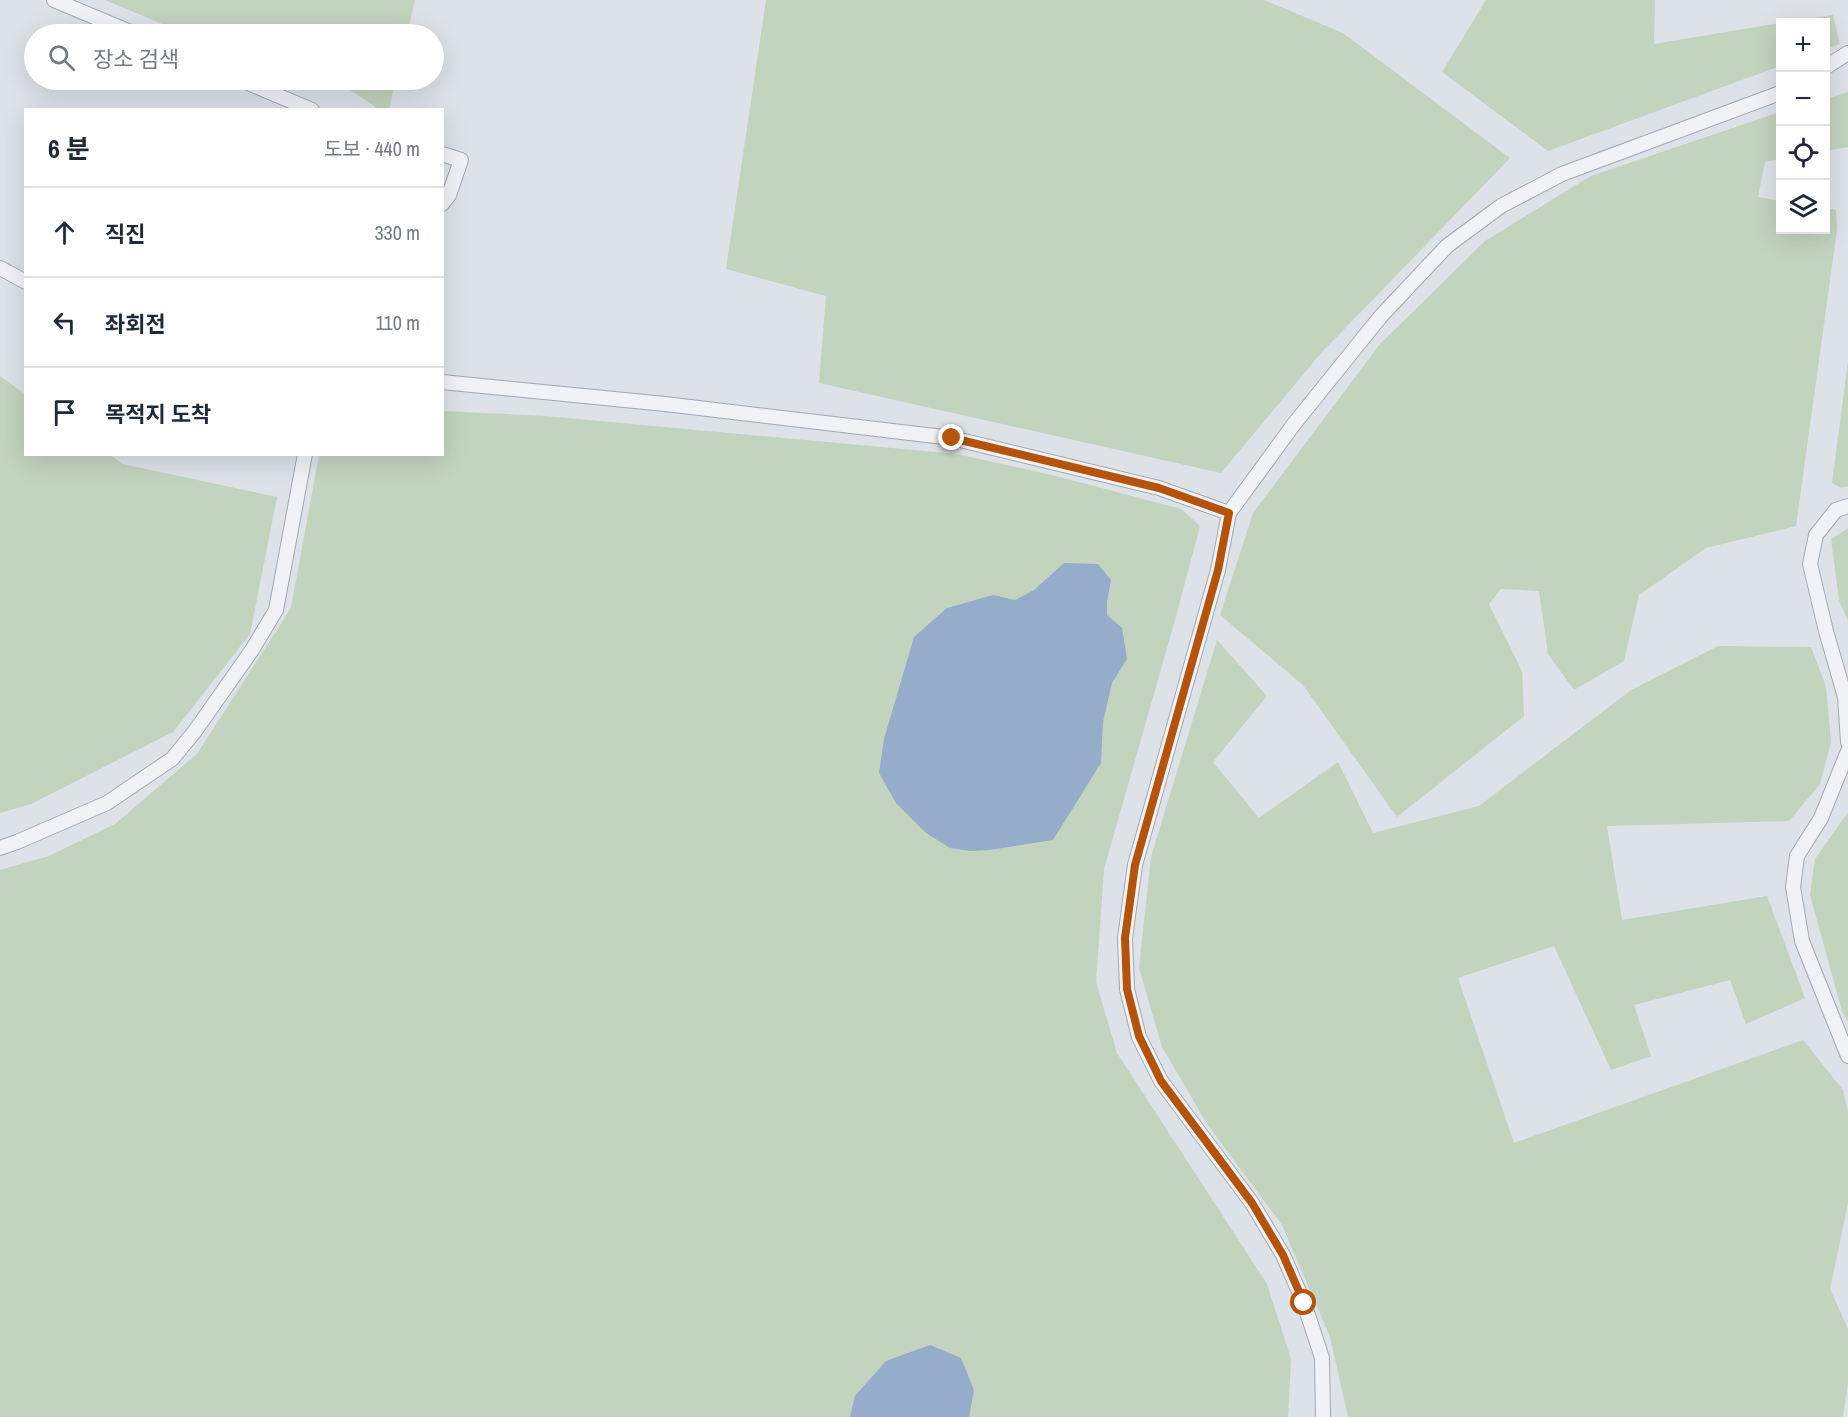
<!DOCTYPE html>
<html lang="ko">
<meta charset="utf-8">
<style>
:root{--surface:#fff;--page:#f2f2f3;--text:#1f2937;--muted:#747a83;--line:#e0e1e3}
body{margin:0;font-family:"Archivo Narrow","Noto Sans KR",sans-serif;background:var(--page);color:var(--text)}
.controls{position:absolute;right:18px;top:18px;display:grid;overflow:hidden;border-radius:0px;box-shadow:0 6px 24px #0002}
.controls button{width:54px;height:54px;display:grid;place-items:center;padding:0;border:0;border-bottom:2px solid var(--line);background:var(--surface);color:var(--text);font:30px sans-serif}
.stop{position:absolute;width:18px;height:18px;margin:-14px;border:4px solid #b45309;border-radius:50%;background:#fff}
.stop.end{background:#b45309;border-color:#fff;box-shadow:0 2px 6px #0008}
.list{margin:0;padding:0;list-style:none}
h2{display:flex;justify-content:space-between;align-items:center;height:78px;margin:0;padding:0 24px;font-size:26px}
h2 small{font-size:20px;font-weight:400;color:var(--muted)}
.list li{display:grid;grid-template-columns:39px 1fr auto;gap:18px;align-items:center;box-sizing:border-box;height:90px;padding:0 24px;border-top:2px solid var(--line)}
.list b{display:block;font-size:22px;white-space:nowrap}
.list em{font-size:20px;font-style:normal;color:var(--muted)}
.icon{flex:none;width:33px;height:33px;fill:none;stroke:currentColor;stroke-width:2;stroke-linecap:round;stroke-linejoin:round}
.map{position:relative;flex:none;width:1848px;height:1417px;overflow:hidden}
.search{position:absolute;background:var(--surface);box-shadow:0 6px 24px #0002;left:24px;top:24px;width:420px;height:66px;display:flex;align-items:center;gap:15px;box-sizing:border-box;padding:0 21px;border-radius:33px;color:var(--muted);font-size:22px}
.panel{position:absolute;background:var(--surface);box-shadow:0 6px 24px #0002;left:24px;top:108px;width:420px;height:348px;border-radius:0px}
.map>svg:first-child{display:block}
.green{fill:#c2d3be}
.water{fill:#96accb}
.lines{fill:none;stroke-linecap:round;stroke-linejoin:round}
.street-casing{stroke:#a2a7b2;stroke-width:16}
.street{stroke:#f0f2f6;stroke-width:14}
.route{stroke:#b45309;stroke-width:8}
</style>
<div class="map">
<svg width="1848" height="1417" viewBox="0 0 1848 1417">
<rect width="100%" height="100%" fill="#dde1e8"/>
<!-- green -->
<g class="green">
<path d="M105,0H415L407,34H186Z"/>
<path d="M766,0H1264L1343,33L1510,158L1321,353L1221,473L819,383L826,296L726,269Z"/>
<path d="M1486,0H1655L1654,44L1780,23V66L1548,151L1442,72Z"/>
<path d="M1833,15L1840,44L1826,49V22H1787Z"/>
<path d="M310,80H396L389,109L380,110L335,80Z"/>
<path d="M1848,92V147L1826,151V99Z"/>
<path d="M1780,112V159L1765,162L1758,197L1780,201V230H1826V208L1836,210L1837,230L1796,526L1706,548L1639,595L1624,661L1574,690L1548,654L1539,591L1501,589L1489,604L1522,671L1524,716L1397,817L1303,685L1220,615L1253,513L1380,344L1485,241L1591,176Z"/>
<path d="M1848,361V486L1841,488L1832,483Z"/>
<path d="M0,376L25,394L26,454L110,455L123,464L277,497L250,634L173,732L31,804L0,813Z"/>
<path d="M443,411L545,416L957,454L1056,476L1181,509L1200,526L1175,620L1104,869L1096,982L1117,1053L1267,1284L1291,1359L1288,1417H0V870L49,856L115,824L197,754L291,608L319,455L442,454Z"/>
<path d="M1848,528V621L1839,600L1831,539Z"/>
<path d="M1217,640L1267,696L1213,762L1259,818L1338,762L1373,833L1479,806L1631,690L1718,646L1811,647L1826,687L1831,742L1820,784L1789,821L1607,826L1622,920L1767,896L1805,998L1746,1024L1730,980L1634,1005L1651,1056L1611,1070L1554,946L1458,978L1514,1143L1803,1040L1843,1090L1848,1112V1203L1830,1289L1848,1329V1382L1843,1417H1348L1330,1337L1282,1225L1207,1124L1162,1047L1139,968L1151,857Z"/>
<path d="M1848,812V1022L1842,1011L1810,895L1815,859Z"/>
</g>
<!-- water -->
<g class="water">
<path d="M1064,563L1098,564L1111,580L1107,602V615L1122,628L1127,659L1112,683L1103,722L1101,763L1053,840L990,850L970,851L950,848L926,833L896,803L879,773L884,739L914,637L947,608L993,595L1015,600L1034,590Z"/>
<path d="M930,1345L961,1358L974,1390L969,1417H850L855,1396L886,1361Z"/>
</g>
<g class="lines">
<defs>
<g id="street">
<path d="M54,0L135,34"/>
<path d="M1826,67L1848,53"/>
<path d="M241,80L312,110"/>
<path d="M442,154L461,160L449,195L442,204"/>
<path d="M0,268L26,282"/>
<path d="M442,382L665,404L952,438L1159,488L1229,513"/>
<path d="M1848,506L1836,510L1816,535L1810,564L1826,631L1845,697L1848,742"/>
<path d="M1848,751L1821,818L1797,856L1793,887L1802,941L1848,1056"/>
<path d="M0,848L17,842L107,803L172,759L195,731L252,650L276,610L305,454"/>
<path d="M1323,1417L1322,1358L1304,1303L1283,1255L1252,1203L1161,1081L1139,1037L1127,989L1125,938L1135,865L1218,570L1229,513L1294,424L1381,316L1447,246L1501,206L1562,174L1780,93"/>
</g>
</defs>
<!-- street casing -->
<use href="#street" class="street-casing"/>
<!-- street -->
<use href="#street" class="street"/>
</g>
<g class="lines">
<!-- route -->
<path class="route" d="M952,438L1159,488L1229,513L1218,570L1135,865L1125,938L1127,989L1139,1036L1161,1081L1252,1203L1283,1255L1304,1303"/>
</g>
</svg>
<div class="controls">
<button>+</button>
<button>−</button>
<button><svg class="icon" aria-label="locate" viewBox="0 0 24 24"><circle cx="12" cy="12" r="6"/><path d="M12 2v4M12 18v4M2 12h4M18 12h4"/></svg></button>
<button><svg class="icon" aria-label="layers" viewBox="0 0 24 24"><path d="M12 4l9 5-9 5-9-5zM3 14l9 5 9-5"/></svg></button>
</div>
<div class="stop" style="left:1304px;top:1303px"></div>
<div class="stop end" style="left:952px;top:438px"></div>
<div class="search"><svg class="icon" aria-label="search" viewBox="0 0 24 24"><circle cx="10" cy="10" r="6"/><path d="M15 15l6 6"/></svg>장소 검색</div>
<section class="panel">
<h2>6 분<small>도보 · 440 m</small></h2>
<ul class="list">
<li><svg class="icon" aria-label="ahead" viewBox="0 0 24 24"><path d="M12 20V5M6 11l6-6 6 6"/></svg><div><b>직진</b></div><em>330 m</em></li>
<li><svg class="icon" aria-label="left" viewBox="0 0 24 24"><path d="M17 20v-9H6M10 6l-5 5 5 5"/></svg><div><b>좌회전</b></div><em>110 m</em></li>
<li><svg class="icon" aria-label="arrive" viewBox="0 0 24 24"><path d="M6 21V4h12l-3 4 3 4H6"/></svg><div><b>목적지 도착</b></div></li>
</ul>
</section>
</div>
